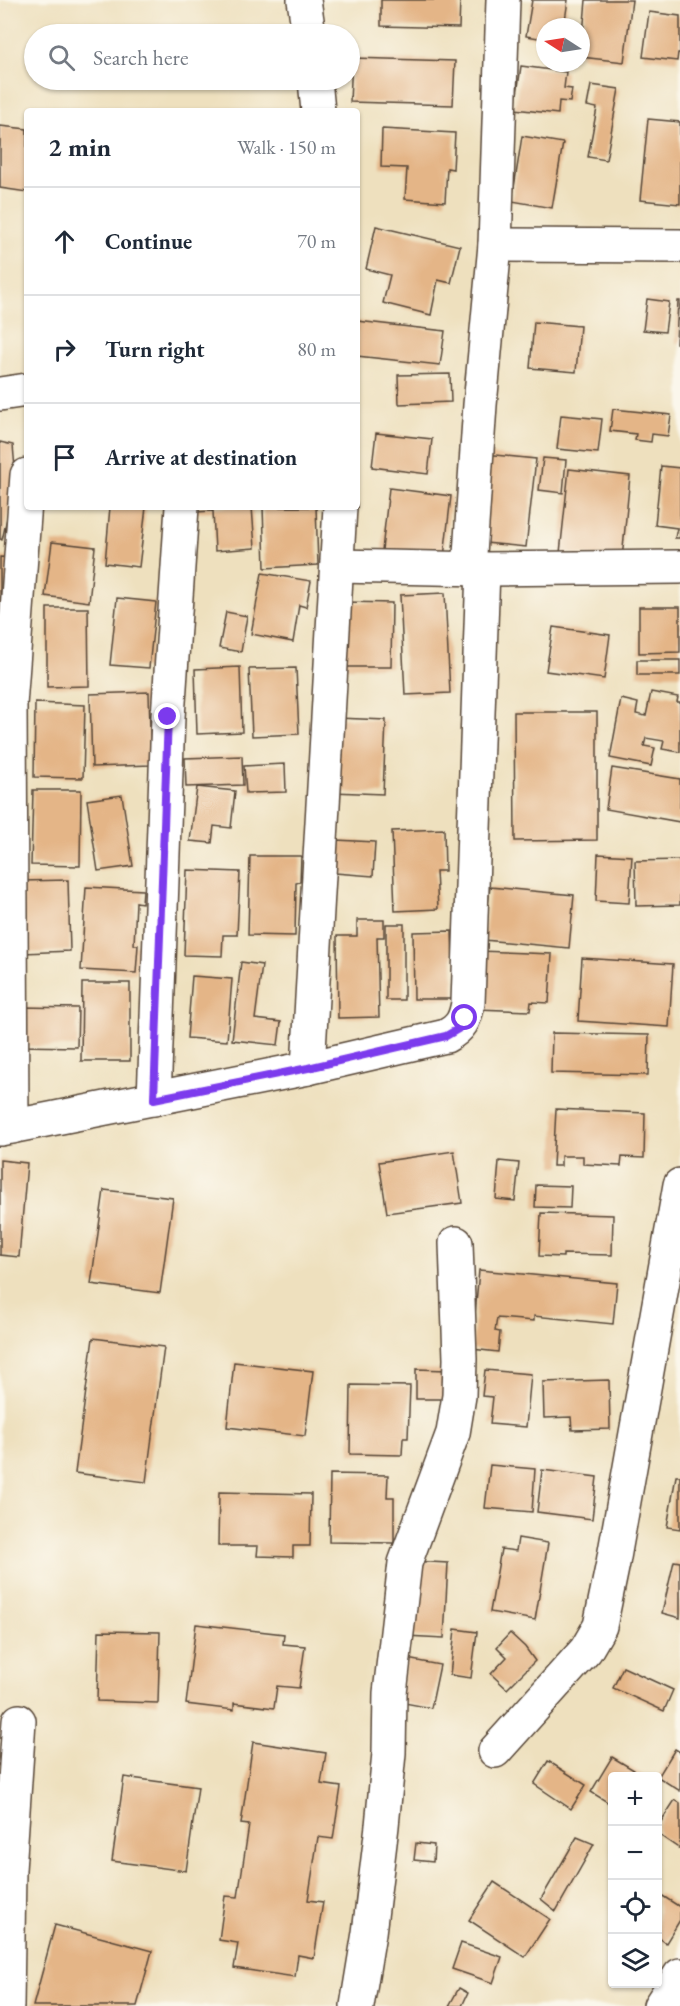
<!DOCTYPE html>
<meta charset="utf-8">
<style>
:root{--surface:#fff;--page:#f6f6f7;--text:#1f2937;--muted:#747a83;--line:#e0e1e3}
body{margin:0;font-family:"EB Garamond",serif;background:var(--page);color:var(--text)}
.controls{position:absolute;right:18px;bottom:18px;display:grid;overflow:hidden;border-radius:6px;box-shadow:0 2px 4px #0004}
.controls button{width:54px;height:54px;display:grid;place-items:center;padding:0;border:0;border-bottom:2px solid var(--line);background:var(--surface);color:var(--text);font:30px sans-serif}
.compass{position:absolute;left:536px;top:18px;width:54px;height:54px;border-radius:50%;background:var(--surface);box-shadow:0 2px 4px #0004;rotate:282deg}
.stop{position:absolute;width:18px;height:18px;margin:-14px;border:4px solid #7c3aed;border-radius:50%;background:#fff}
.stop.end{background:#7c3aed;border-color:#fff;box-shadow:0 2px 6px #0008}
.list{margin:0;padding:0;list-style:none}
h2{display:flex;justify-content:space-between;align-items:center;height:78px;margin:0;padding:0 24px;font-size:26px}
h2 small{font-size:20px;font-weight:400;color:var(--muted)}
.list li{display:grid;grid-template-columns:39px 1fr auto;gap:18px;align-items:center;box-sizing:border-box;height:108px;padding:0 24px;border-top:2px solid var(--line)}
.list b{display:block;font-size:22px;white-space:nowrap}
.list em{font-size:20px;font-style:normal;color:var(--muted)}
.icon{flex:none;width:33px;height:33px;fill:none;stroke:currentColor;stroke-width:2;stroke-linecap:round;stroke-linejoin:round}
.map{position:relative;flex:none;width:680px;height:2006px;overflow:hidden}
.search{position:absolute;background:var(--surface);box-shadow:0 2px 4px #0004;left:24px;top:24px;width:336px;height:66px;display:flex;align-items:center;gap:15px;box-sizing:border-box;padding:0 21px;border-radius:33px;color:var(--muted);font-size:22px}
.panel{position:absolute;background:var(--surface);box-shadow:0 2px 4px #0004;left:24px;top:108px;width:336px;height:402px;border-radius:6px}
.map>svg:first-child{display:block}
.building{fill:#e4b587}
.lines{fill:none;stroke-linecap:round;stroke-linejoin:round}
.minor-casing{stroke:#564536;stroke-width:36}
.minor{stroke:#fff;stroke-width:33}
.route{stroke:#7c3aed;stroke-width:8}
</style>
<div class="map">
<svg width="680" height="2006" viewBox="0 0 680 2006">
<rect width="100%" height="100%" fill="#fbf7ec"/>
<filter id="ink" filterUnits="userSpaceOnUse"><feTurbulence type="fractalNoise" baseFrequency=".0167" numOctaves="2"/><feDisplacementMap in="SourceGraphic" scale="12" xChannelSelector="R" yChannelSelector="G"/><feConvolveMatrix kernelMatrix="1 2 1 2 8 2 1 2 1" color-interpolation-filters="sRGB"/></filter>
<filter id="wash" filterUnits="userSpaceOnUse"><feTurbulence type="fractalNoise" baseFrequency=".008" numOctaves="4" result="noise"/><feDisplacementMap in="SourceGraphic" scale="24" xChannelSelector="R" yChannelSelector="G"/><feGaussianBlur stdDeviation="1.35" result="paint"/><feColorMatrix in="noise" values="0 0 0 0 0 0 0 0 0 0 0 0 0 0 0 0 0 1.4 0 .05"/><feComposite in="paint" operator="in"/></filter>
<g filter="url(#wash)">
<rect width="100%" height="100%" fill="#eee0be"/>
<g id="blocks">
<!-- building -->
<g class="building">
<path d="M381,0H460L459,28L381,26Z"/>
<path d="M532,0H568L564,27H545V39L526,36Z"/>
<path d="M586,0H632L624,62L581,57Z"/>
<path d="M649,12L680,16V53H678L677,61L643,57Z"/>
<path d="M352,58L455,61L453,105L350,102Z"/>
<path d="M521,66L566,72L564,88L572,89L570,102L559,101L558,114L515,109Z"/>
<path d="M591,85L619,89L606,160L588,157L597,108L587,106Z"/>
<path d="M648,119L680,122V204L640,200Z"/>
<path d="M0,126L27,129V192L0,188Z"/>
<path d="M382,129L455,133L453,169L447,168L445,202L405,199L407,168L381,167Z"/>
<path d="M522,136L563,143L552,208L512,201Z"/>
<path d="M376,226L460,246L451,283L438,280L431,315L383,303L390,275L366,269Z"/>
<path d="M647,299L669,302L665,332L643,330Z"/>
<path d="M678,301H680V343H676Z"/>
<path d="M357,321L445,331L440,365L357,356Z"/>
<path d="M534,322L580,326L576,372L530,368Z"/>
<path d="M450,374L451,402L399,404L398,375Z"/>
<path d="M613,409L671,415L668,436L652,434L651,442L635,440L636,434L610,431Z"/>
<path d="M561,415L602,419L598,453L557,449Z"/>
<path d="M376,433L432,439L428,474L372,467Z"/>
<path d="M0,442L13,445L17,493L12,496L2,540L0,539Z"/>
<path d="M485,454L536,459L526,547L475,542Z"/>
<path d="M543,458L566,460L563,493L539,490Z"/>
<path d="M661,466L680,468V538H675L677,528L655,525Z"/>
<path d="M569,469L630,476L622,559L560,553Z"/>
<path d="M389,488L451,496L444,557L382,550Z"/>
<path d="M110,507H146L139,567L105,563Z"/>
<path d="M196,507H252L255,548L215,551L213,511L196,512Z"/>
<path d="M263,507H316L318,565L265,568Z"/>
<path d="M52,542L95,547L89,602L45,596Z"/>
<path d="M0,557L13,558L0,637Z"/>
<path d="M262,573L311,581L306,607L299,605L293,642L251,634Z"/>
<path d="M445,593L450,693L405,695L400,595Z"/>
<path d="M117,598L156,602L149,668L110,665Z"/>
<path d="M345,602L392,603L391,667H344Z"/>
<path d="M639,607H680V652L639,653Z"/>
<path d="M47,608H88L89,686L47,687Z"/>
<path d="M226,612L247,616L241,652L219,648Z"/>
<path d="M553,627L610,635L604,679L546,671Z"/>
<rect x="637" y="660" width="43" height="15"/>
<path d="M240,667L242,732L197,734L195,669Z"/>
<path d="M296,668L299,734L252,736L249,669Z"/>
<path d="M149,692L151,765L92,767L90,694Z"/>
<path d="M651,692L678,697L677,702H680V752L662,749L664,741L646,738L644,746L655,748L651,766L610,758L621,699L638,703L636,714L646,716Z"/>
<path d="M35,703L85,705L83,778L34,777Z"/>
<path d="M514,712H597V840L515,841Z"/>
<path d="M337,718L386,720L383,794L333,792Z"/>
<path d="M242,756L243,785L186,787L185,758Z"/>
<path d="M285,764L286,792L246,793L244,766Z"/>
<path d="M612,768L680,779V822L606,809Z"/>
<path d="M197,787L235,791L231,828L214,826L212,843L190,841Z"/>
<path d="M33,790H81L80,866L31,865Z"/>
<path d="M122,795L133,866L98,871L87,800Z"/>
<path d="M444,829L445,871H436L438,909L395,911L392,831Z"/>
<path d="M336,840L375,842L373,876L335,873Z"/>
<path d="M598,854L632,856L629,903L596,901Z"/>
<path d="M250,856H301L300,882L296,883L295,936L248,935Z"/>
<path d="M680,860V905L636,906L635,861Z"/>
<path d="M187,870L240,872L237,935H223L222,956L184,955Z"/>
<path d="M68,880L70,951L24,953L22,881Z"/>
<path d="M86,887L143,890L142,903L136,902L134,945H138L136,973L81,970Z"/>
<path d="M490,887L574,895L569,948L484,940Z"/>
<path d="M357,920H384V937H377L379,1017L338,1018L337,936H357Z"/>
<rect x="386" y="924" width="18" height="76"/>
<path d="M452,931L454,999H414L413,932Z"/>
<path d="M479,951L552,954L549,1003L531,1002L530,1011L477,1009Z"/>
<path d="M582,958L673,964L669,1027L578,1021Z"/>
<path d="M241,962L262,965L255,1019L281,1022L278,1045L232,1040Z"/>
<path d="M192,976L232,979L227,1041L187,1038Z"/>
<path d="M82,983H130V1061H81Z"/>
<path d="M20,1007L78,1008L77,1047L19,1046Z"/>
<path d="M552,1033L649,1035L648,1075L551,1073Z"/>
<path d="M556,1109L645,1113L644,1158L622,1157L621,1166L583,1164V1156H561V1166H553Z"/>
<path d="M454,1151L462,1203L387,1213L379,1162Z"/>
<path d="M0,1160L27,1163L19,1257L0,1255Z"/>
<path d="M499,1161L519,1163L515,1201L496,1199Z"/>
<path d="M536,1185L571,1186L570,1208L535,1207Z"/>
<path d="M104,1190L173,1198L160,1293L91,1284Z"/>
<path d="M541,1213L613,1215L612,1255L563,1254V1257L539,1256Z"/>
<path d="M479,1270L617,1283L613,1324L534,1316V1321L497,1318L495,1331L500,1332L498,1352L472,1349Z"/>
<path d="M93,1338L164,1347L146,1482L75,1473Z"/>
<path d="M234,1362L313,1371L305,1436L227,1427Z"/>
<path d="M416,1369L447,1370L446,1399H416Z"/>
<path d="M485,1370L531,1374L526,1427L490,1424L493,1397L482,1396Z"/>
<path d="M609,1380L610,1429L572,1430L571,1417L544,1418L543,1382Z"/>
<path d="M351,1385L410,1386L408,1438H403L402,1455L350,1454Z"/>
<path d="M490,1465L535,1469L532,1512L485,1508Z"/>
<path d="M542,1470L597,1477L592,1519L537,1512Z"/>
<path d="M330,1474L388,1475L387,1497H394V1543L329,1542Z"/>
<path d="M676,1476H680V1529L667,1527Z"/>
<path d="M219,1492L311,1494L310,1546H293V1557L257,1556L258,1546H218Z"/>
<path d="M518,1538L548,1543L535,1620L490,1612L501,1549L516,1551Z"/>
<path d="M411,1561L448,1563L444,1638L406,1636Z"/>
<path d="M674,1561L680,1562V1618L662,1613Z"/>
<path d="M196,1624L284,1634L283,1644L305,1646L299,1688L277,1686L274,1708L234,1703V1710L186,1704Z"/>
<path d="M455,1629L477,1632L471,1678L450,1675Z"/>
<path d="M99,1631L160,1632L158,1703L97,1701Z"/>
<path d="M510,1633L525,1647L535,1661L507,1689L491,1674L507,1657L497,1647Z"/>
<path d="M407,1659L440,1665L431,1708L399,1702Z"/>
<path d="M623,1667L673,1690L664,1711L613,1688Z"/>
<path d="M253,1742L326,1753L321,1784L341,1787L333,1839L318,1837L308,1900L323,1902L314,1958L298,1955L295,1977L234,1968L238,1943L219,1940L225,1896L238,1897L249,1825L241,1824Z"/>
<path d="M675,1749L680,1752V1791L658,1777Z"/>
<path d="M612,1757L644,1776H612V1805L591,1792Z"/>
<path d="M548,1761L586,1785L571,1809L534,1784Z"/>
<path d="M124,1777L198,1787L186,1871L112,1861Z"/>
<path d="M675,1800L680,1803V1849L658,1834V1826Z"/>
<path d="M577,1837L594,1844L556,1911L541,1899Z"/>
<path d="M416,1843L434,1845L433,1862L414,1860Z"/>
<path d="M494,1882L550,1919L525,1957L469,1920Z"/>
<path d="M658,1893L680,1907V1920L666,1943L658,1937Z"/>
<path d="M55,1925L152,1951L137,2006H33Z"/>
<path d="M461,1943L502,1957L493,1983L452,1969Z"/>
<path d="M459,1988L468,1993L462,2006H449Z"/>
</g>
</g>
</g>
<g filter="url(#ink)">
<use href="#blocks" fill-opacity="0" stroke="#564536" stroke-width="1.5"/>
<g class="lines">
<defs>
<g id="minor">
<path d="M304,0L309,34"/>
<path d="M315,80L318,111"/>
<path d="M495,245L680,246"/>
<path d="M0,394L27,390"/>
<path d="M337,566L483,569L680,567"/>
<path d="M469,569L480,405L495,245L503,0"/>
<path d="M308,1068L340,507"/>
<path d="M154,1099L168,717L182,507"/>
<path d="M12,1127L10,705L27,475"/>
<path d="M0,1129L308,1068L446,1036C461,1028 465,1020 468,1003L483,569"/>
<path d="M495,1751L586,1650L600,1626L613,1563L680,1185"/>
<path d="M7,2006L9,1870L19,1721"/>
<path d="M357,2006L369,1933L382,1826L389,1753L390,1693L405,1563L453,1433L459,1396L460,1359L456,1243"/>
<path d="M660,2006L680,1975"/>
</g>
</defs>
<!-- minor casing -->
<use href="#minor" class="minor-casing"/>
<!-- minor -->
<use href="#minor" class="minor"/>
</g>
</g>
<g class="lines" filter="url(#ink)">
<!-- route -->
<path class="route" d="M168,717L154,1099L308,1068L446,1036L458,1029L465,1018"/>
</g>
</svg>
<div class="controls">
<button>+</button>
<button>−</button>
<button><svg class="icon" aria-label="locate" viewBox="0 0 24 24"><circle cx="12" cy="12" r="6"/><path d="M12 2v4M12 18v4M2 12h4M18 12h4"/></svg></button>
<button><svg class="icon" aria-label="layers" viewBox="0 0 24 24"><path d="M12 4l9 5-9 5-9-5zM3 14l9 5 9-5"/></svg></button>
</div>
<svg class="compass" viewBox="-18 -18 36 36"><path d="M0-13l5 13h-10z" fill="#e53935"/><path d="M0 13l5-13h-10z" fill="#747a83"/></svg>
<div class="stop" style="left:465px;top:1018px"></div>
<div class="stop end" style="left:168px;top:717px"></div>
<div class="search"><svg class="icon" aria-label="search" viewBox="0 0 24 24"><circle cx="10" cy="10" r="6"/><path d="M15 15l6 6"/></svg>Search here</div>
<section class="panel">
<h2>2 min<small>Walk · 150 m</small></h2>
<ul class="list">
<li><svg class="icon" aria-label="ahead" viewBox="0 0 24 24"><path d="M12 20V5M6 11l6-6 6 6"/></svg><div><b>Continue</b></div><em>70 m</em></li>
<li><svg class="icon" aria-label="right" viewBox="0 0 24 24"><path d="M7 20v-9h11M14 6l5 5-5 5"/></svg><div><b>Turn right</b></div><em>80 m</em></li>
<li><svg class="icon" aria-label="arrive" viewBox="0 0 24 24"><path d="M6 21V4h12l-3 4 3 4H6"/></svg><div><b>Arrive at destination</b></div></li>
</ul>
</section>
</div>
